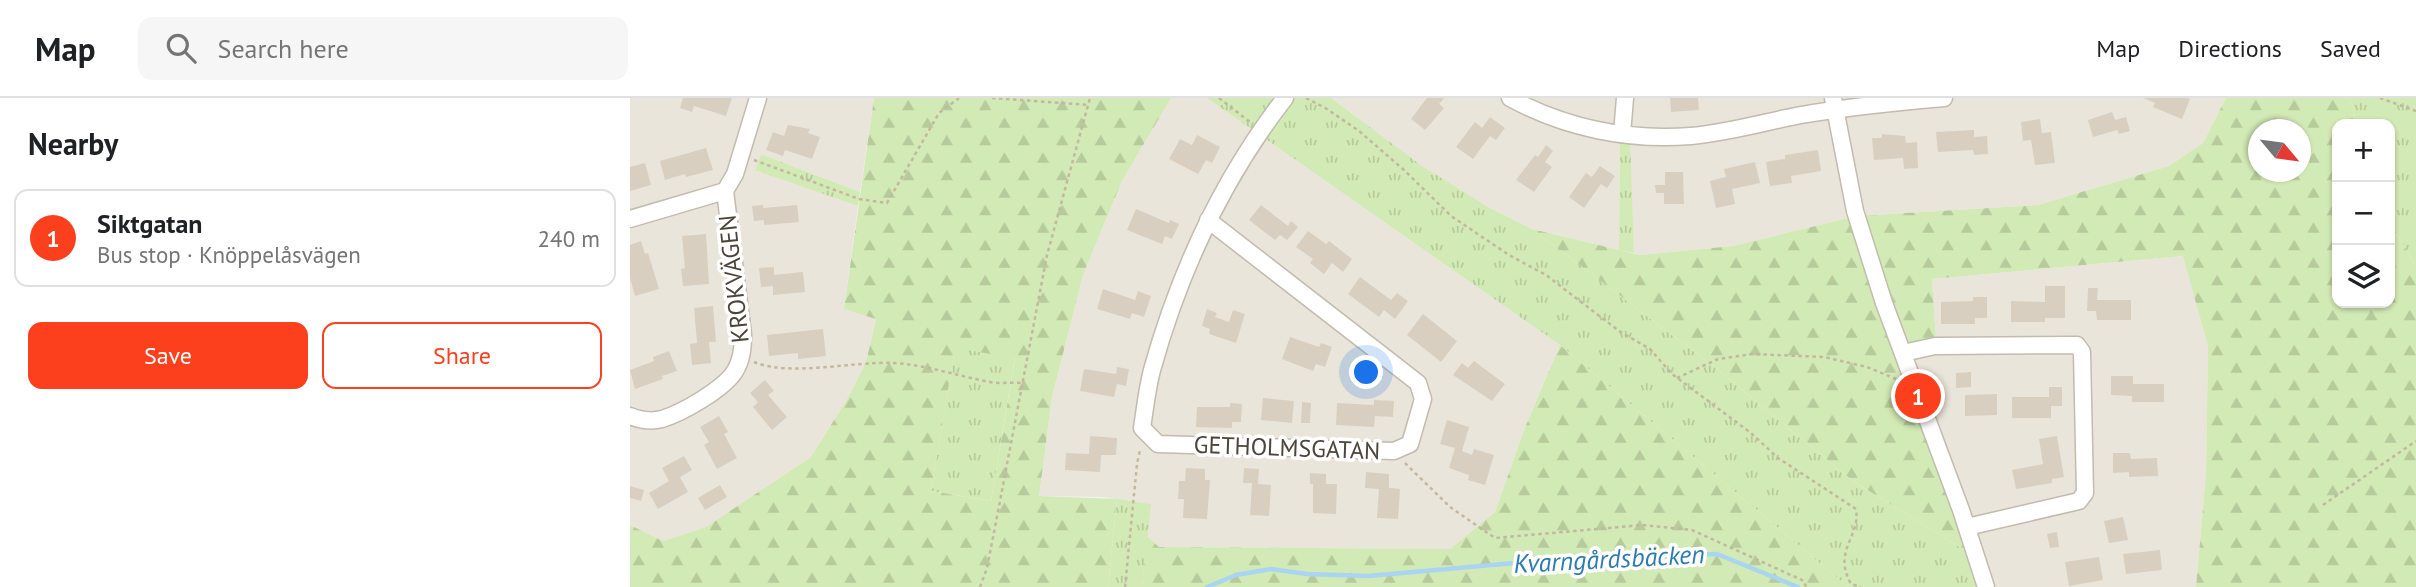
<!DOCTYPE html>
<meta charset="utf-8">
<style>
:root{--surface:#fff;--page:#f6f6f6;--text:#202124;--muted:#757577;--line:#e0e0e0;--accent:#fc3f1d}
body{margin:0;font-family:"PT Sans",sans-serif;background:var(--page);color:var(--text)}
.controls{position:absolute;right:21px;top:21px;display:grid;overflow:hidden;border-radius:14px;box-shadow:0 2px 5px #0004}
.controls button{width:63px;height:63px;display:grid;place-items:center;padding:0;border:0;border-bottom:2px solid var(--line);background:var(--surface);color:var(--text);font:35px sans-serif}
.compass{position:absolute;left:1618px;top:21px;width:63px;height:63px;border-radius:50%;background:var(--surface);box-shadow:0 2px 5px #0004;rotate:119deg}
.you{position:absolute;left:737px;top:275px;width:24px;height:24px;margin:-18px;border:5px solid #fff;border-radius:50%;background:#1a73e8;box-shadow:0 0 0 10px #1a73e833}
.badge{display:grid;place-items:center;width:46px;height:46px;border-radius:50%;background:var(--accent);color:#fff;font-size:23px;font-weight:700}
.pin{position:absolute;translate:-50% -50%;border:4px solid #fff;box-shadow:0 2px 7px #0006}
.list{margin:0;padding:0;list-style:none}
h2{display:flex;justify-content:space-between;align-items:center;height:91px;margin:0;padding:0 28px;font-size:30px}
h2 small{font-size:23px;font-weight:400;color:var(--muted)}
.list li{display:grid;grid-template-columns:46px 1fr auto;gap:21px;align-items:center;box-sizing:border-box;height:98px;margin:0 14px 14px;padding:0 14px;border:2px solid var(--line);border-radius:14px}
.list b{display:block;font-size:26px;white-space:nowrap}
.list p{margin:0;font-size:23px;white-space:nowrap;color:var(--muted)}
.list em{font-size:23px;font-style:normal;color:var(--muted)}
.actions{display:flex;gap:14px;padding:21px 28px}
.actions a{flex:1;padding:16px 0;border:2px solid var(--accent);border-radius:14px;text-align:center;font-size:24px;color:var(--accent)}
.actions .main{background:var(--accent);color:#fff}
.icon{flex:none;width:38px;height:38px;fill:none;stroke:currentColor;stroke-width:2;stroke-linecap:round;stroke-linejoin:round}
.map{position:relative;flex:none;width:1786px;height:489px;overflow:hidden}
header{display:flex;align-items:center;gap:42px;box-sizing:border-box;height:98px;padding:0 35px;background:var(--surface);border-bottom:2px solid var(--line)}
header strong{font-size:33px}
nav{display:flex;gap:38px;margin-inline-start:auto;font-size:24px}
.search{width:490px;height:63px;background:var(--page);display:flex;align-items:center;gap:18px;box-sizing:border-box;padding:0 24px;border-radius:14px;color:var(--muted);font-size:26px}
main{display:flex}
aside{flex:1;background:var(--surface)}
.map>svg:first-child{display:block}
.residential{fill:#eae5da}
.grass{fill:url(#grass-tufts)}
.forest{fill:url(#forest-firs);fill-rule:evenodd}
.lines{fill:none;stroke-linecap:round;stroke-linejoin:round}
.stream{stroke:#a9d4f2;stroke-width:4.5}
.building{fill:#d8cfc1}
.minor-casing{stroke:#c2bbae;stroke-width:19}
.path{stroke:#c4b79f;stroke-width:2.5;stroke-dasharray:3.5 3.5;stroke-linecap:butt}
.minor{stroke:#fff;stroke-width:16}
.labels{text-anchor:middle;stroke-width:7;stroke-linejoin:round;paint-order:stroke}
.street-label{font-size:24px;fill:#4b4439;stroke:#fff}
.water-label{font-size:26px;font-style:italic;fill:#2e7ab2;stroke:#fff}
</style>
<header>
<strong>Map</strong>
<div class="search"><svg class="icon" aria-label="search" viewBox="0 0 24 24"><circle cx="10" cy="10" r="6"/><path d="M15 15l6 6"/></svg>Search here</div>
<nav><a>Map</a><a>Directions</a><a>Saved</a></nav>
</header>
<main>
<aside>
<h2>Nearby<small></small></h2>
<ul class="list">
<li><span class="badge">1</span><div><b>Siktgatan</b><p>Bus stop · Knöppelåsvägen</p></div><em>240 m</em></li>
</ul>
<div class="actions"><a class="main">Save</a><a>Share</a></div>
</aside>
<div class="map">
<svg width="1786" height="489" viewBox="0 0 1786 489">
<defs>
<pattern id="grass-tufts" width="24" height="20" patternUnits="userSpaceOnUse" patternTransform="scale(1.75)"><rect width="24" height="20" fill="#d2eab5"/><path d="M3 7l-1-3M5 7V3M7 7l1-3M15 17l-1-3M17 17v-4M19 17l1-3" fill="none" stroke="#b6ca9c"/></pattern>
<pattern id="forest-firs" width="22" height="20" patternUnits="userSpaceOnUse" patternTransform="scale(1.75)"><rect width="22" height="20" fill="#d2eab5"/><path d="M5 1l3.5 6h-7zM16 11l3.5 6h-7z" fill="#b6ca9c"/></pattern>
</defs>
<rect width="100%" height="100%" fill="#f6f3ec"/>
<!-- residential -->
<g class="residential">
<path d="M0,0H244L230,94L131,56L125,71L228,108L214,211L246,220L236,264L219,298L181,359L76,429L33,443L0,427Z"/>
<path d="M541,0H577L930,247L894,332L865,414L820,451L529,449L517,438L520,406L472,399L409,398L422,299L453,177L492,83Z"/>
<path d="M701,0H1596L1573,45L1539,68L1408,107L1227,118L1103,148L1010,157L1004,155L999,39L990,38L989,152L902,131L860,110L791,68Z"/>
<path d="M1554,158L1578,248L1576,375L1566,489H1356L1272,254L1306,242L1302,181Z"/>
</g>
<!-- grass -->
<g class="grass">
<path d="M577,0H701L792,68L860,110L902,131L1087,271L1223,383L1349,461L1356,489H1218L930,247Z"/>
<path d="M1719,0H1786V168L1760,125V26H1725L1724,10Z"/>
<path d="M990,38L1000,39L1004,155L989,152Z"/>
<path d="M131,56L230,94L228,108L125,72Z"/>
<path d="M325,249L385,259L361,403L301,393Z"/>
<path d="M487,401L521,406L512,489H478Z"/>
</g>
<!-- forest -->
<g class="forest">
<path d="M244,0H541L492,83L453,177L422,299L409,398L487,401L478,489H0V427L33,443L76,429L181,359L219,298L236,264L246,221L214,211ZM325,250L385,260L361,403L301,393Z"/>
<path d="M1596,0H1719L1724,10L1725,26H1707V205H1760V125L1786,168V489H1566L1576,375L1578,248L1553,158L1302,181L1306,242L1273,253L1349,461L1223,383L1087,271L902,131L1010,157L1103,148L1227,118L1408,107L1539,68L1573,45ZM1629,32H1671V74H1629Z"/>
<path d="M930,247L1218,489H512L517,438L529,449L820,451L865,414L894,332Z"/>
</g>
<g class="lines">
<!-- stream -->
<path class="stream" d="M577,489L606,477L641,471L677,476L738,478L906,463L1087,456L1168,489"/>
</g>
<!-- building -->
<g class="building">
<path d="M53,0H102L96,18L64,8L62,14L50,10Z"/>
<path d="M797,0H814L809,6L814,10L795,32L781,21Z"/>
<path d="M1040,0H1068L1069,12L1041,14Z"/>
<path d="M1513,0H1557L1560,1L1552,21L1523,9L1525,5Z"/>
<path d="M1482,14L1485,22L1496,19L1500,33L1489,36L1487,32L1463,39L1458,22Z"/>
<path d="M860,19L875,30L866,42L860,38L843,61L826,49L845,24L852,30Z"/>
<path d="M1410,21L1412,35L1421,34L1425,65L1405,67L1401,42L1393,43L1391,24Z"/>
<path d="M158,27L180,31L178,35L190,39L182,61L155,52L153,58L136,52L143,34L154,38Z"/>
<path d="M1344,32V39L1357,38L1358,56L1344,57L1343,52L1308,54L1306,34Z"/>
<path d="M1252,36L1275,38L1276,45L1287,44L1288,70L1274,71L1273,60L1244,62L1242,40H1252Z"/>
<path d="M567,37L590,49L582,65L576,62L568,76L539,61L550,41L562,47Z"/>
<path d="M916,47L923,53L915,64L922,69L904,94L886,82L905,57L908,59Z"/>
<path d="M76,50L83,72L56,79L55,76L35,82L30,63Z"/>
<path d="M1188,52L1191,73L1161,78L1162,85L1140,88L1136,64L1155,61V57Z"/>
<path d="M1125,64L1130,85L1102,91L1105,106L1086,110L1080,83L1096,79L1094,71Z"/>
<path d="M15,65L21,87L0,93V69Z"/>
<path d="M970,68L985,78L977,90L971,86L954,110L939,99L956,75L962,79Z"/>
<path d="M1035,74H1053L1054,106H1034V95H1026L1025,87H1035Z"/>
<path d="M133,107V110L167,107L169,124L134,127V122L124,123L122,108Z"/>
<path d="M631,107L658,128L661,123L668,129L657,142L650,137L645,142L619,122Z"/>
<path d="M506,111L539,125L540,122L549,126L542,141L535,138L532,146L497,132Z"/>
<path d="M678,133L696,146L699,143L722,161L713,174L702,165L694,176L680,165L683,161L666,149Z"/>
<path d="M76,136L79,186L53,188L51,171L55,170L52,138Z"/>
<path d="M11,143L15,156L18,155L29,191L5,198L0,180V147Z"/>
<path d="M144,169V177L173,174L175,194L143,197V188L131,189L129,170Z"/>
<path d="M730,179L761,202L767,195L778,203L765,221L754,212L749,219L718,196Z"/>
<path d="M1415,188H1435V220H1415V224H1381V203L1415,204Z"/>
<path d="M1458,190H1468L1467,202H1501V222H1467L1466,213H1457Z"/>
<path d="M473,191L505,202L508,193L521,198L514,219L502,215L500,221L467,211Z"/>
<path d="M1343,199H1357V220H1345V226H1311V204L1343,203Z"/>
<path d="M83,208L86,244H79L81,265L62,267L60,246L67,245L64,210Z"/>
<path d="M577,211L587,215L585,219L599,224L603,212L615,216L606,245L579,236L580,231L572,228Z"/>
<path d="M793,216L827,243L811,264L777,237Z"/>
<path d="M193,231L196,258L168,261V255L139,258L137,237Z"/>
<path d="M660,239L689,249L691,245L702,249L695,269L686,266L683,273L652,261Z"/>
<path d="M39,253L47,273L32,278L33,281L5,291L0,272L24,263L23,259Z"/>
<path d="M844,263L875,286L862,303L823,277L832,265L838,270Z"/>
<path d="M487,269L499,271L496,288L487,286L484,299L450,293L454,271L486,276Z"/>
<path d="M1341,274V289L1326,290V275Z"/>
<path d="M1481,278H1503V286H1534V304H1502V298L1481,297Z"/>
<path d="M135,282L144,293L138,297L157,319L142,332L123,309L128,304L120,295Z"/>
<path d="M1419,289H1432V308H1421V320H1382V299H1419Z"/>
<path d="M1367,296V317L1335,318V297Z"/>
<path d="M633,300L664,303L662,325L631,322Z"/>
<path d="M744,302L764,303L763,319L745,318L744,329L706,327L707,305L744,307Z"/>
<path d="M672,304L681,305L680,325H671Z"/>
<path d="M600,305L612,306L611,324H602V330L566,329L567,309H600Z"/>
<path d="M89,318L98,334L94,336L107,360L87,371L74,347L79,344L70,329Z"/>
<path d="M817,322L839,329L832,353L842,357L844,351L864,357L855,387L838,382L839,377L819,370L825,350L810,346Z"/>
<path d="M460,338L487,340L486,357H471L470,374L435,372L436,355L459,356Z"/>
<path d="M1427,338L1434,379L1422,381V385L1386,391L1382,372L1413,366L1409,341Z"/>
<path d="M1483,355H1500L1501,361L1527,360L1528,378L1499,379V374L1483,375Z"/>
<path d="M54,358L62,372L50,379L58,394L28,411L19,395L39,383L32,370Z"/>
<path d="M556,370L575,371V382H580L577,421L553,420L554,401H548L549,383H555Z"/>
<path d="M614,370L629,371L628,386L641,387L639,418L620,417L622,385H613Z"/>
<path d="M736,374L759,376V390L770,391L768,421L747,420L749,391L735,390Z"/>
<path d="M680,375L696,376V386H707L706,416L683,415V386H680Z"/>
<path d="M90,387L97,399L75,412L68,400Z"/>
<path d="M0,388L14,392L11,403L0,400Z"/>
<path d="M1493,419L1498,442L1479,445L1474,423Z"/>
<path d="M1427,434L1429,449L1420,450L1417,436Z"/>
<path d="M1530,452L1532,472L1496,476L1493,456Z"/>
<path d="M1469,459L1473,482L1439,488L1435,464Z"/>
</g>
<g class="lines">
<defs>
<g id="minor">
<path d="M880,0C935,30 998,43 1061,38C1098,35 1134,24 1171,17C1218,9 1266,4 1314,0"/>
<path d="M1203,0L1225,113L1254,205L1331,412L1356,489"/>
<path d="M992,36L995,0"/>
<path d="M0,121L95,93L105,76L128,0"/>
<path d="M578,122L788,285L793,301L780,346L764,353L528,346L512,330C515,311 517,291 522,272C549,175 593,80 655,0"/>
<path d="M1273,255L1305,248L1447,247L1452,254L1455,395L1449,403L1337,429"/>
<path d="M0,318C10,322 21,324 32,321C52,315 94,291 105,273C112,262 113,250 113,236L95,93"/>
</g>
</defs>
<!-- minor casing -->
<use href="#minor" class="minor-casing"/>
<!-- path -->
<g class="path">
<path d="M362,0L458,7"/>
<path d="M589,0L620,24"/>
<path d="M676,0L697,11L729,33L774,72L821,118L879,157L916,177L989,233L1020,251L1042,276L1121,335L1148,360L1226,411C1231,439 1202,452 1221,486L1231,489"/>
<path d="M1750,0L1786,13"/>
<path d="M124,62L229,101L257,105L309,15L329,0"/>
<path d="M124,264C160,279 223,263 264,265C297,267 327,278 360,284C370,286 381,284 392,285"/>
<path d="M1047,280L1088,261L1122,256L1194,259L1237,269L1266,281"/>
<path d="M775,365L820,409L865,440L1012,427L1062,432L1174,483L1176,489"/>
<path d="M1693,407L1786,343"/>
<path d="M350,489L357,470L365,429L417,157L460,0"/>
<path d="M495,489L507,366L510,352"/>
</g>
<!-- minor -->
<use href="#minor" class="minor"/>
</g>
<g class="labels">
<!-- street labels -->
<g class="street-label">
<text transform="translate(104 181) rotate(-96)" y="8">KROKVÄGEN</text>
<text transform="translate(657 350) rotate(2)" y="8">GETHOLMSGATAN</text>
</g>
<!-- water labels -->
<g class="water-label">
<text transform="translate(979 461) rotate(-3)" y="9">Kvarngårdsbäcken</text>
</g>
</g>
</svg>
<div class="controls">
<button>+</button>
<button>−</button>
<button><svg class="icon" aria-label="layers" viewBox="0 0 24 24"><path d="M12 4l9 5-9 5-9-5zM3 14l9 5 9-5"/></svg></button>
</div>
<svg class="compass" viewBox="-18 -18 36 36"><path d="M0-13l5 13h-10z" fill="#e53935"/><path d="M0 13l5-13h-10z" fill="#757577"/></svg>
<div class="you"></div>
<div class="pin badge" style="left:1288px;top:298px">1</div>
</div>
</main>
